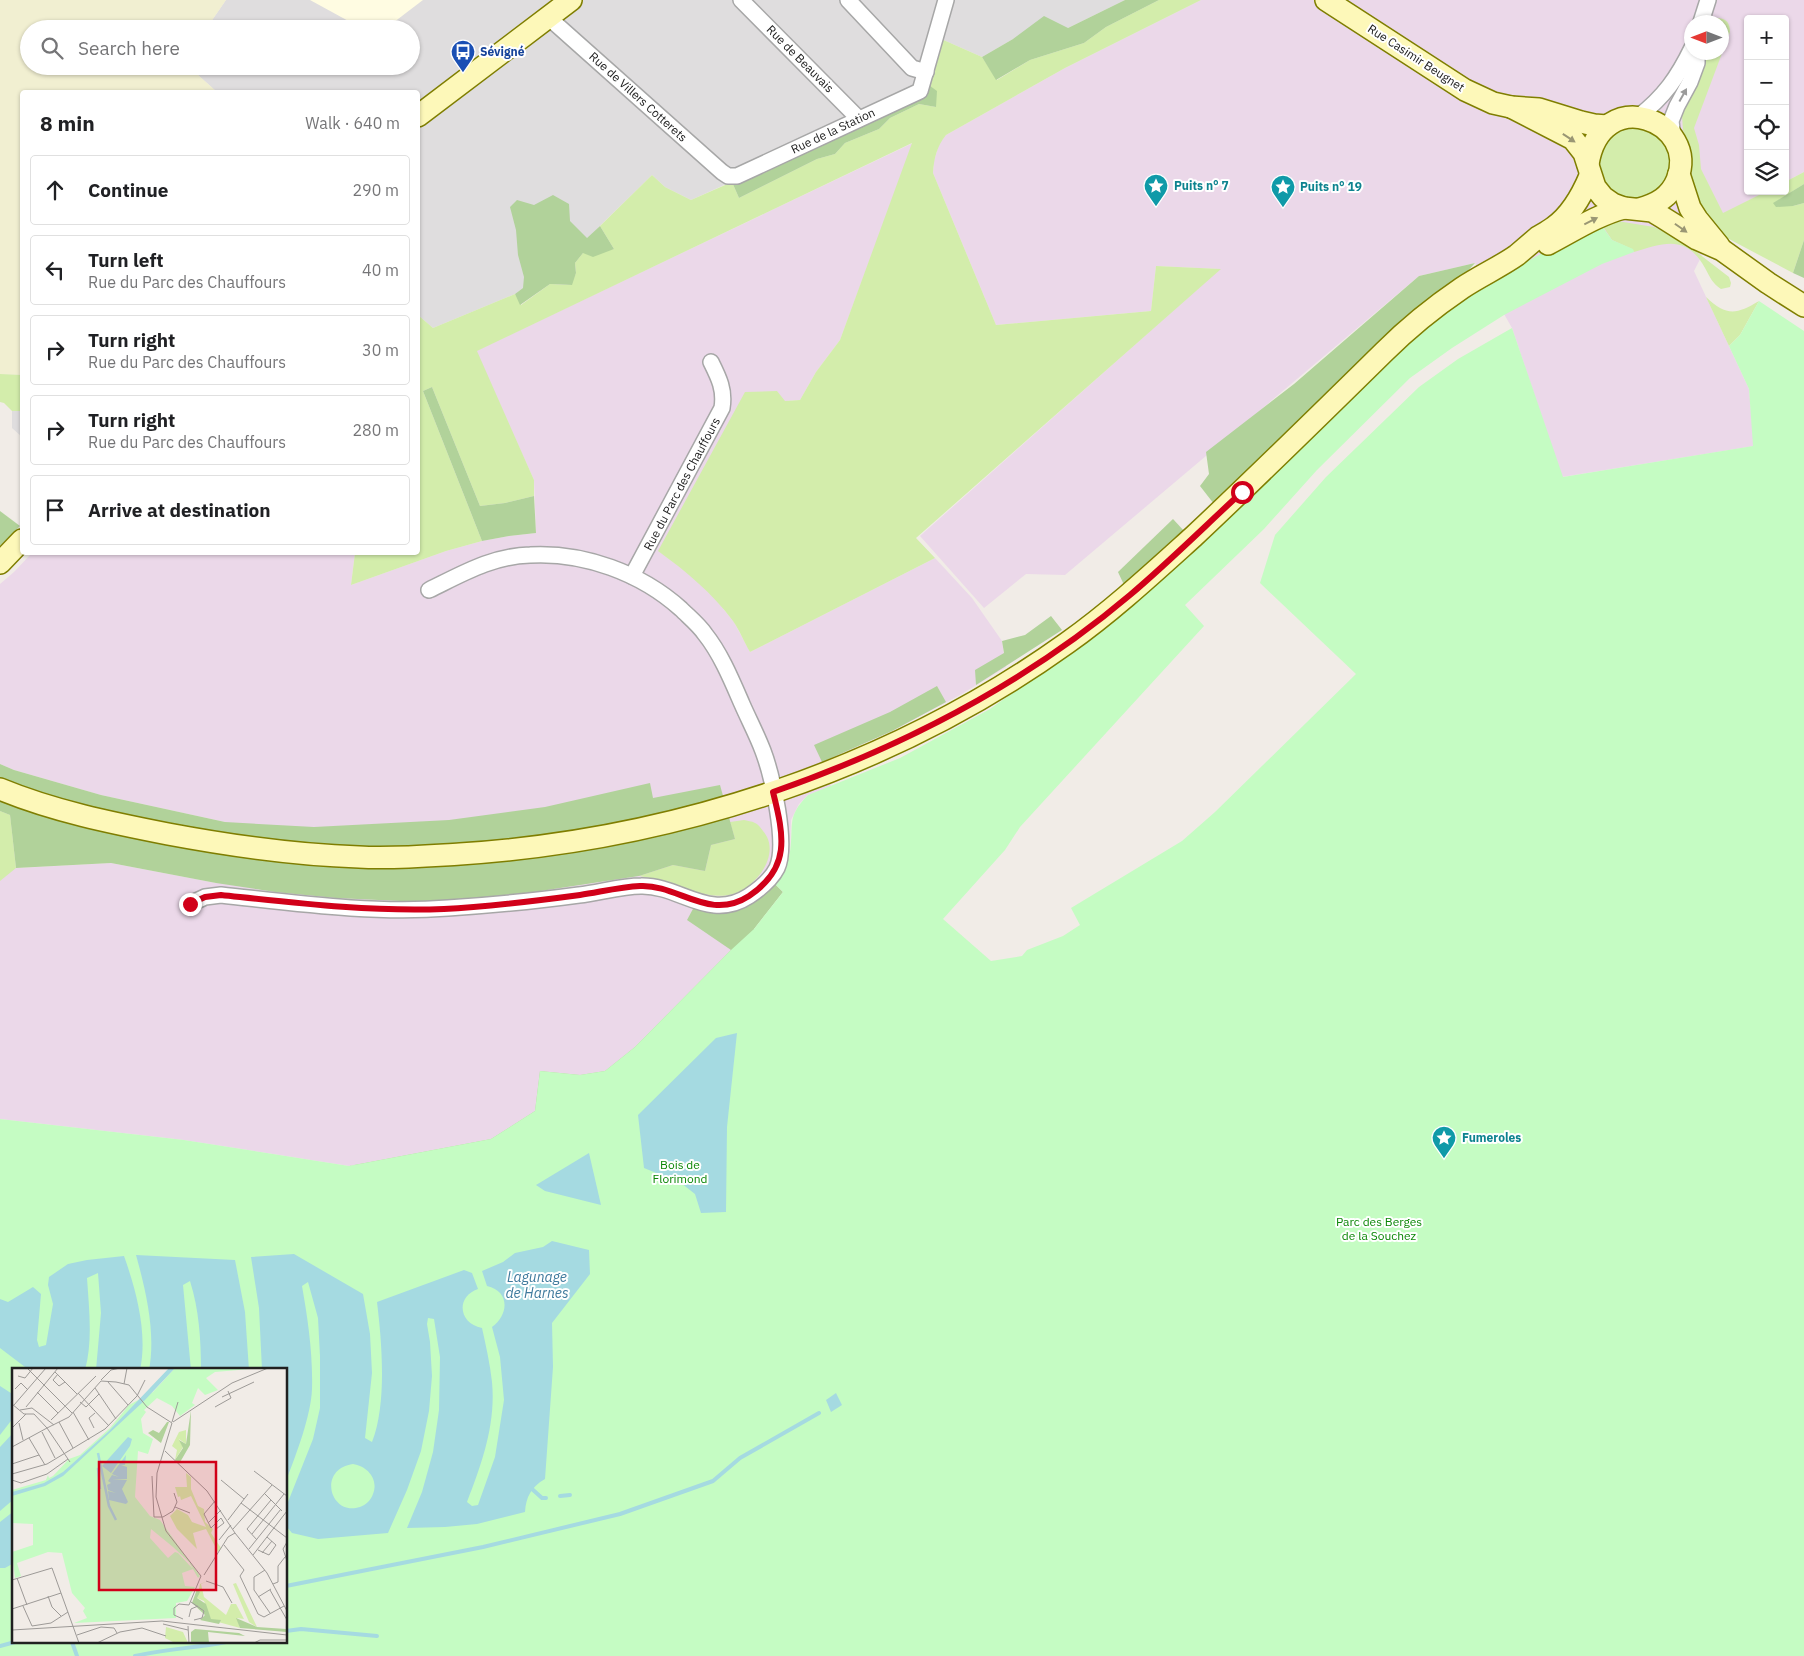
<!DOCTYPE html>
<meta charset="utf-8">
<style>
:root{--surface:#fff;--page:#f2f2f2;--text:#202124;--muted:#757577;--line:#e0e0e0}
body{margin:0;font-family:"IBM Plex Sans",sans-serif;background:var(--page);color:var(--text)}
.controls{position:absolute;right:15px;top:15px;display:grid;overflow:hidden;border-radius:5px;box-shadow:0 1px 4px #0004}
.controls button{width:45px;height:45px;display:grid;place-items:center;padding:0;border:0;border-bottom:1px solid var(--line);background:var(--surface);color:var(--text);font:25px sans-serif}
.compass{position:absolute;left:1684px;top:15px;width:45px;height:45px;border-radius:50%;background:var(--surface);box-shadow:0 1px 4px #0004;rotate:270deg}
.stop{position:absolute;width:15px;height:15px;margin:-11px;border:4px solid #d10019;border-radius:50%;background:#fff}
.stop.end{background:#d10019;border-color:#fff;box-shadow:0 1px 5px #0008}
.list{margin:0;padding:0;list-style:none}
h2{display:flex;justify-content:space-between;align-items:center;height:65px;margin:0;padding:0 20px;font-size:21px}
h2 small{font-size:16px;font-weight:400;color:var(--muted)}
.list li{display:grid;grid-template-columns:32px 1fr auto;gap:15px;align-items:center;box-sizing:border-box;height:70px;margin:0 10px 10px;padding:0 10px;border:1px solid var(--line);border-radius:5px}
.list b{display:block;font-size:19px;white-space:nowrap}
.list p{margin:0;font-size:16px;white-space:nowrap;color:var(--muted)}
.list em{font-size:16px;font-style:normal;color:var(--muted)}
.icon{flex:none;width:28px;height:28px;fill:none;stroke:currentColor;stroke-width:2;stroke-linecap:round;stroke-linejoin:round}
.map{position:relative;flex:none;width:1804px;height:1656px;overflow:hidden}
.search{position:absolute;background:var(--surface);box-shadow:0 1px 4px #0004;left:20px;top:20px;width:400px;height:55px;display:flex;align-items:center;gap:12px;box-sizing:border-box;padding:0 18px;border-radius:28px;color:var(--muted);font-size:19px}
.panel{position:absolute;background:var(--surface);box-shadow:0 1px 4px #0004;left:20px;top:90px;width:400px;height:465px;border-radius:5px}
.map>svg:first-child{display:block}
.residential{fill:#dfddde}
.industrial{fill:#ebd8e9;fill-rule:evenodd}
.education{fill:#fffce2}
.farmland{fill:#f1efd1}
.grass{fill:#d3edab}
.forest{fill:#b1d29a}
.park{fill:#c5fcc3;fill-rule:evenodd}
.water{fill:#a5dae1;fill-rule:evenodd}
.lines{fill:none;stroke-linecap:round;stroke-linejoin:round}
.stream{stroke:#a5dae1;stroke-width:4}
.street-casing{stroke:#a7a7a7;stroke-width:18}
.secondary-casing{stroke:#7f7e00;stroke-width:24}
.street{stroke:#fff;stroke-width:15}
.secondary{stroke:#fdf8b9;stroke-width:21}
.oneway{fill:#9b9b9b}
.oneway2{fill:#9a9774}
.route{stroke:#d10019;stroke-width:6}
.labels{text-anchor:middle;stroke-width:4;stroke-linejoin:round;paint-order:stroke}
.transit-label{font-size:12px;font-weight:bold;fill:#164399;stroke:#fff;text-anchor:start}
.street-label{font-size:12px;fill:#202020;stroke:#fff}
.culture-label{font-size:12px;font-weight:bold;fill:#0d838f;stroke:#fff;text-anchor:start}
.park-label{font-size:12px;fill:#0b8706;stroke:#fff}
.water-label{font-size:14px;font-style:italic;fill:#3f7a9d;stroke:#fff}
.inset-river{fill:none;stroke:#a5dae1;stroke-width:2.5}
.inset-road{fill:none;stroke:#9d9a97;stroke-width:1}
.view{fill:#d10019;fill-opacity:0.15;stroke:#d10019;stroke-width:2.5}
.inset-edge{fill:none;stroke:#202020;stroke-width:2.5}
</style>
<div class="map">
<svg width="1804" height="1656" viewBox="0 0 1804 1656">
<rect width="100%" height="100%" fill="#f1ece7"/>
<!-- residential -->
<g class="residential">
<path d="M226,0H1125L1068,28L1013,39L982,57L939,38L921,96L691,200L665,187L652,175L570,255L515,294L433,328L418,315V92H217L188,66H411V29H206Z"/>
<path d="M12,411H22V437L12,428Z"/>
</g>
<!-- industrial -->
<g class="industrial">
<path d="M1201,0H1804V172L1785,182V19H1748V191H1767L1723,214L1694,271L1749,389L1754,446L1562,477L1512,328L1475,263L1419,276L1065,575L1026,574L984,608L920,536L1220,269L1156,266L1151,311L996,325L933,173L934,161L939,144L946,135L1065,68ZM1692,22H1722V52H1692Z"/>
<path d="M913,143L840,340L816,372L800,400L785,401L659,551L689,574L712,595L734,622L750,652L935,558L972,598L1002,641L1006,667L960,695L892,731L822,762L831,786L808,795L799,804L791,820L790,852L786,866L731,950L635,1047L605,1071L580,1075L541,1071L535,1111L491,1139L349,1166L184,1140L0,1119V869L111,863L216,883L225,822L101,795L14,770L0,764V584L14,572L32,553H355L351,585L446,551L482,541L509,536L536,533L534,480L476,351Z"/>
</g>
<!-- education -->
<path class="education" d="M310,0H423L385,29H363Z"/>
<!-- farmland -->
<path class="farmland" d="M0,0H226L206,29H29V66H188L217,92H22V375L0,374Z"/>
<!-- grass -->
<g class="grass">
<path d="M1159,0H1201L1065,68L946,135C937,146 934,158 933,173L996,325L1151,311L1156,266L1221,269L916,538L935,558L750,652C744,642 740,631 733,621C712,593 687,572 658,551L745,392L777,391L785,401L800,400L816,372L840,340L912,143L477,351L534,480V496L505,503L480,506L432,387L423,391L482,541L446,551L351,585L355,553L418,552V315L433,328L515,294L521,305L550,284L571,285L576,273L575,263L583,253L614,249L600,226L652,175L665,187L691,200L732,182L739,198L817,159L835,154L845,143L879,129L890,118L919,104L936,107L926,83L939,38L982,57L997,80L1030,60L1084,43L1106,27Z"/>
<path d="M1718,18C1727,19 1730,23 1730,32L1694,128L1699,145L1701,169L1723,213L1767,191H1785V182L1804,172V184L1774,203L1793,206L1804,203V240L1793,273L1714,231L1702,213L1704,208L1698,206L1693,196L1691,159L1683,130L1682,116L1684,104L1703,53L1722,52V22H1710L1713,19Z"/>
<circle cx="1635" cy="164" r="36"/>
<path d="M1611,220L1654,227L1681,240L1729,277L1731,283L1730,287L1721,289C1712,283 1710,277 1705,268C1686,234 1664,243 1634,252L1632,249L1612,240L1600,222Z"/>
<path d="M1706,297C1726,316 1736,315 1759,301L1740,335L1729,346Z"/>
<path d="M0,374L22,375V411H12L4,403L0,402Z"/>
<path d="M0,811L10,815L16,868L0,881Z"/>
<path d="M744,820C747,821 752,821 755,823C758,824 761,828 763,831C783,854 754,891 729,895C706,899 687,888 666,881C657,879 648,878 639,876L673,865L705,871L711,845L735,839L730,822Z"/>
</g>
<!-- forest -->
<g class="forest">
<path d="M1125,0H1159L1106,27L1084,43L1030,60L996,80L982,57L1013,39L1044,16L1068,28Z"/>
<path d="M926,83L937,91L936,107L919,104L890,118L879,129L845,143L835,154L817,159L739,198L732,182Z"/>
<path d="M1804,184V203L1793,206L1776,207L1773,203Z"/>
<path d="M553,195L569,204L570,221L587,238L600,226L614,249L593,257L583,253L575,263L576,273L572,285L550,284L520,305L515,294L523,288L524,277L518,255L516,230L510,207L517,200L534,205Z"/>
<path d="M1804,240V278L1793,273Z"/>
<path d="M1475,263L1454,286L1214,504L1200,486L1209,474L1206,452L1294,384L1419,276Z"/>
<path d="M432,387L480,506L505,503L534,496L536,533L509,536L482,541L423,391Z"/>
<path d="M0,511L20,526L0,546Z"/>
<path d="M1173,519L1185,532L1125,587L1118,572Z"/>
<path d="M1051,616L1062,630L976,685L975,670L1004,653L1002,641L1025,635Z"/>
<path d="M937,686L946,702L892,731L822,762L814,745L890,712Z"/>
<path d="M0,764L14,770L101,795L225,822L314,827L449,820L545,807L650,783L653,798L720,785L735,839L711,845L705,871L673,865L639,876L534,892L445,901H400L336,898L275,892L216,883L111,863L16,868L10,815L0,811Z"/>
<path d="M775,884L783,892L754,929L760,950L535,1143L349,1166L491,1139L535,1111L540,1071L580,1075L605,1071L635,1047L731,950L687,920L694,907Z"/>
</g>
<!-- park -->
<path class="park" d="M1599,222L1612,240L1633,249L1634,252L1602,264L1504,315L1452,348L1410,378L1317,470L1264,529L1185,605L1204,626L1052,792L1020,827L1005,850L943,919L991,961L1022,956L1027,950L1063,936L1080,925L1071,908L1182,841L1215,812L1356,674L1260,583L1275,535L1326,477L1419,387L1458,359L1512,328L1563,477L1753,446L1749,389L1729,346L1740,335L1759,301L1804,331V1656H0V1119L184,1140L349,1166L491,1139L535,1111L540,1071L580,1075L605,1071L635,1047L731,950L754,929L783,892L775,884C781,873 788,864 790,852C794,825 786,817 808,795L900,758L990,709L1073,650L1403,346L1443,313L1486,284ZM14,1370H286V1642H14Z"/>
<!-- water -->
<g class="water">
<path d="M737,1033L727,1127L726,1212L701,1213L695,1194L681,1183L644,1168L638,1115L716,1038Z"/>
<path d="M589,1153L601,1205L545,1191L536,1185Z"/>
<path d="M552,1241L589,1250L590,1274L552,1323L553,1367L545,1479C531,1487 526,1497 525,1512L477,1524L445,1527L407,1528L422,1492L433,1452L439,1410L440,1357L434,1319L428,1318L427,1324L430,1342L432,1376L429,1411L421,1451L407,1490L388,1533L318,1539L292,1533L286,1526V1507L313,1439L320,1408V1356L318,1318L308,1282L302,1286C308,1320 313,1354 312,1389C311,1416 296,1455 286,1481V1370H262L259,1308L251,1257L294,1254L363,1294L370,1334L372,1373L365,1438L372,1442C387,1404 382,1343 377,1302L464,1270L472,1273L478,1289C455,1297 459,1324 482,1328C486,1346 490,1364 492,1382C496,1424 482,1463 467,1502L472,1506L478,1505L495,1457L504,1400L500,1357L492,1327C509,1315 510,1291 487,1286L482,1271L503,1262L515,1253L543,1247ZM353,1464C367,1466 379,1479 373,1494C371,1500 366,1505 360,1507C330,1517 317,1469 353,1464Z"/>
<path d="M136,1255L235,1260L245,1312L249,1370H201C201,1340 199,1309 190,1281L183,1285L191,1370H149C156,1333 146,1291 136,1255Z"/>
<path d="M124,1256C136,1290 148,1333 140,1370H96L101,1313L98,1273L87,1278C89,1308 93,1341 85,1370H29L0,1348V1299L8,1302L33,1287L41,1294L37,1340L39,1347L46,1345L53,1304L48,1285L49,1277L68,1264L87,1260Z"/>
<path d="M0,1386L14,1395V1417L0,1435Z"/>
<path d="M836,1393L842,1405L831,1412L826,1400Z"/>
<path d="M14,1432V1499L0,1511V1447Z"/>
<path d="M14,1511V1563L5,1568H0V1522Z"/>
</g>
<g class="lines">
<!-- stream -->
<g class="stream">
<path d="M532,1489L542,1498H546"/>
<path d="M560,1496L570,1495"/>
<path d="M286,1586L483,1547L620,1514L713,1481L740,1458L819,1413"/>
<path d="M286,1631L301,1629L377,1636"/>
<path d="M72,1642L77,1656"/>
<path d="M0,1646L15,1642"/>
<path d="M135,1656C165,1649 196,1648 226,1642"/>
</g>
<defs>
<g id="street">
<path d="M741,0L859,119"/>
<path d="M848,0L912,68L926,72"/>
<path d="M548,17L722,172L728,176H737L920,91L946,0"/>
<path d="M1701,22L1708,0"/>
<path d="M1638,117C1664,97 1678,77 1692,48"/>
<path d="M1673,137L1671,121L1677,106L1690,82L1697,63V52"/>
<path d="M632,576L722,408C725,390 719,378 711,362"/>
<path d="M190,904L205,897L221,895C296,903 373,914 448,908C492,905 535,901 579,895C599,893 620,886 641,886C680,885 709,922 749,896C761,888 771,880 777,868C788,844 772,775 763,751C757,735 749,720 742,704C732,681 721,654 705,634C699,625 689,617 681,609C641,573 584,552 530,555C492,556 462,574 429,590"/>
</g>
<g id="secondary">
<path d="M1326,0L1465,90L1493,103L1511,107L1539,109L1581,122L1594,125L1607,126"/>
<path d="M1511,107L1573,139L1584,153L1595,187L1603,197L1613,204L1624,208L1652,211L1662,217L1697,239L1722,250L1768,283L1804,306"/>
<path d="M418,116L571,0"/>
<path d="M1588,164C1601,82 1701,121 1677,180C1670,197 1657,204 1639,209"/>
<path d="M1679,174L1690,208L1697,219L1719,246"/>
<path d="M1548,244C1573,231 1597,215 1624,208"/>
<path d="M0,563L22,540"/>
<path d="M0,789C53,811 112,823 168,834C232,846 295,855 359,857C393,859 427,856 460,854C675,840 891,769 1067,643C1112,611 1152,574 1193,537C1258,476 1321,414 1384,352C1408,328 1434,307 1462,288C1480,276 1500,267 1517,255C1524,249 1531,243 1538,237C1543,234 1549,231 1554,227C1571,215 1582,195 1590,176"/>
</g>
</defs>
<!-- street casing -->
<use href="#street" class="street-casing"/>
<!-- secondary casing -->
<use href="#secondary" class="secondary-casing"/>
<!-- street -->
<use href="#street" class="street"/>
<!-- secondary -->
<use href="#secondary" class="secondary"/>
</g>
<!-- one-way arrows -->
<defs><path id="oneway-solid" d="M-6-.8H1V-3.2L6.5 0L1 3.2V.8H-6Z" transform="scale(1.25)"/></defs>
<use class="oneway" href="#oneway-solid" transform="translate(1683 95) rotate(-61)"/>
<g class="oneway2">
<use href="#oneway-solid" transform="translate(1569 138) rotate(34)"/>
<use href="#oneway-solid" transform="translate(1591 221) rotate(-27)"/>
<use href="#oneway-solid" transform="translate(1681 228) rotate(35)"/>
</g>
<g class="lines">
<!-- route -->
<path class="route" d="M190,904L205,897L221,895C296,903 370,912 444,909C490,907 535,901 580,895C600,892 620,887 640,886C678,884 709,922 749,896C791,868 784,836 773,792C902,747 1026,683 1130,595C1169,562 1205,526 1242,492"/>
</g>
<!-- icons -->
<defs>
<symbol id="bus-pin" viewBox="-11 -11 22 30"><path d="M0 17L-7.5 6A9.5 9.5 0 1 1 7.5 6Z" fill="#1a4fb4" stroke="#fff"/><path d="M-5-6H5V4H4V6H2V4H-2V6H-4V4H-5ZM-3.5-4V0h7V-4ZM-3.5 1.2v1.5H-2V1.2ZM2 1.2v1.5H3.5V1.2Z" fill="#fff"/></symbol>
<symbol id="sight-pin" viewBox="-11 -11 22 30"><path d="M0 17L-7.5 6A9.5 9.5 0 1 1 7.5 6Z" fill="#0f9aa8" stroke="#fff"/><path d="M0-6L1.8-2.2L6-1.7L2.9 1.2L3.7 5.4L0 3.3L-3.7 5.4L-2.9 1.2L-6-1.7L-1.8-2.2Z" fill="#fff"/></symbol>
</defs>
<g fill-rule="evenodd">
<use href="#bus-pin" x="449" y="38" width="28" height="38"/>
<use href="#sight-pin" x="1142" y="172" width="28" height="38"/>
<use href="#sight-pin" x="1269" y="173" width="28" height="38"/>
<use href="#sight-pin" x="1430" y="1124" width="28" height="38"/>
</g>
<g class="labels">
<!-- transit labels -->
<g class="transit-label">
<text x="480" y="56">Sévigné</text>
</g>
<!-- street labels -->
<g class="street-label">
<text transform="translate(1416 58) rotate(33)" y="4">Rue Casimir Beugnet</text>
<text transform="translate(800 59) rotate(45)" y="4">Rue de Beauvais</text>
<text transform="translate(638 97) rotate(42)" y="4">Rue de Villers Cotterets</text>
<text transform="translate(833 131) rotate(-25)" y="4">Rue de la Station</text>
<text transform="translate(682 484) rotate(-62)" y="4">Rue du Parc des Chauffours</text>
</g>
<!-- culture labels -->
<g class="culture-label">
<text x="1174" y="190">Puits n° 7</text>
<text x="1300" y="191">Puits n° 19</text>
<text x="1462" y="1142">Fumeroles</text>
</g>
<!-- park labels -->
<g class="park-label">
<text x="680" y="1169">Bois de<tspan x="680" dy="14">Florimond</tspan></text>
<text x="1379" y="1226">Parc des Berges<tspan x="1379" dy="14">de la Souchez</tspan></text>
</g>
<!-- water labels -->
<g class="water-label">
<text x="537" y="1282">Lagunage<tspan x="537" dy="16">de Harnes</tspan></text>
</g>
</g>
<!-- overview -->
<g transform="translate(12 1368)">
<rect width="275" height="275" fill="#f1ece7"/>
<path d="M174,62V76L167,71L171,79L163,92L165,82L160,78L167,64ZM174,105L179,109V121L186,138L192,141L193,154L201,161L199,165L209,180L206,184L194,161L181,165L185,181L165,161L158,148L165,141L176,147L180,154L194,159L179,128L169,132L168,128L173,126L166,129L163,119H175ZM196,213L189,216L192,229L214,247L219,236H224L232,251L225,250L228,260L199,252L192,233L185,230L188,216ZM224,215L245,259L237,254L221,216ZM154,259L171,264L176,275H163L153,270Z" fill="#d3edab"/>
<path d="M179,42L178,77L167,96L163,92L171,80L167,72L174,76ZM155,54H157L149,75L136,65L141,62L147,65ZM185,221L188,224L185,230L194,236L199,251L209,252L207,256L188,252L193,247L180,235ZM224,250L245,259L274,261L273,256L275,264L228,260ZM183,261L227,265L233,268L196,264L197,275H179V264Z" fill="#b1d29a"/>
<path d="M163,0H251L203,4L194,10L206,22L193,27L186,20L180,35L183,37L168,48L160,38L145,30L132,42L134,44L129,51L131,65L141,71L136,86L126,83L123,129L138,148L148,152L188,208L186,210L177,194L161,179L139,161L138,170L156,190L163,184L166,185L181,201L170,205L173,218L183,219L175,233L164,235V250L62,255L75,250L71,243L73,240L60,225L50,185L36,184L5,195L9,208L3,210L0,184L21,177V156L0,155V122L34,112L36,107L37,110L41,108L57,91L68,87L98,60L117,37L141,24Z" fill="#c5fcc3"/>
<path d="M157,0H163L132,33L51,108L33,118L0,128V124L32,115L51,104L97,63ZM116,69L120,71L118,78L99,105L90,98ZM114,87L113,97H109L115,99V111H100L115,112L110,121L116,134L114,136L97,132L96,123L104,125L96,122L95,117L99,115L96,113L100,107L107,109L100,106Z" fill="#a5dae1"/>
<path class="inset-river" d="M86,85L97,138L104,152M88,121L86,101L90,99"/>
<path class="inset-road" d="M15,0L60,45M43,4L65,26M46,6L41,12L47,18L53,14M6,8L13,10L21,0M89,12L99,2L108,0M96,14L116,37M112,16L115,0M83,20L104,51M3,21L9,15L16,22M25,24L46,45M66,25L97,58M210,29L242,14M68,34L74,39L87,26M0,36L12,46H22L35,60L57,49L89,13L104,14L117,17L135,39L160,55M2,37L34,0M14,39L46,0M203,39L219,30L216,23M8,42L20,40L42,57M61,44L77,72M39,52L84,8M47,54L61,80M160,54L166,34M161,54L220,15L256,0M7,55L11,72M160,55L145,105L144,129L154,163L189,208L177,237M0,60L14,46M82,60L77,50L83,45M30,64L43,90M17,70L33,97M0,79L35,60L58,94M153,83L195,123L223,165M0,96L27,87M242,103L275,128M0,106L35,96L93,61L125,28L133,12M140,108L142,149H151L161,143L165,134L162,125M0,112L9,115L35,106L56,91M209,112L232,131M252,125L270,143M229,135L275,170M163,139L178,145M216,152L236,126M196,155L209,142M199,160L192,146L203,133M199,160L209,150L212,155L204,161M221,161L260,117M240,166L272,126M207,172L219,157M245,172L235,161L259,132M275,174L271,181L275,193M212,177L232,202L228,208L246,246L252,249L272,238M237,181L269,141M246,182L257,187L264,177L255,169M250,185L260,173M241,187L275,143M253,202L242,209V222L258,245M192,207L216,169L223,165L255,205L275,243M5,210L15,237M0,212L40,200L67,275M194,213L211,219L220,235M261,216L266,214V198L273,189M258,222L275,252M36,228L40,239L49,248M246,229L259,221M179,234L192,243L190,250L182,252M11,238L20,258L39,255L56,244M0,241L49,225M177,249L179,241L186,238M171,251L162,247V240L167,236L177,237M151,256L176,262M176,258L177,275M0,262L150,253L275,267M65,267L89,259L102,260L105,265M85,275L108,264L130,260L154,268M242,275L248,272H275"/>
<path class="view" d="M87,94H204V222H87Z"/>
<rect width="275" height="275" class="inset-edge"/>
</g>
</svg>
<div class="controls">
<button>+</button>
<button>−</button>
<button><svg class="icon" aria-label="locate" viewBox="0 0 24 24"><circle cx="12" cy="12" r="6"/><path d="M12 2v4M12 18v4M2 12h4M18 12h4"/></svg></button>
<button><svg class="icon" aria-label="layers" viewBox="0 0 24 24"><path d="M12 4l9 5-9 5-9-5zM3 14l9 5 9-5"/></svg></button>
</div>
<svg class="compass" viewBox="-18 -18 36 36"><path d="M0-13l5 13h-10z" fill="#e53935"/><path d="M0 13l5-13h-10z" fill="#757577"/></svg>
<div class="stop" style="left:1242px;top:492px"></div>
<div class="stop end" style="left:190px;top:904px"></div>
<div class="search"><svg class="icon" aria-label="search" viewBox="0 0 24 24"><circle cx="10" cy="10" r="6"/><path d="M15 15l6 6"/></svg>Search here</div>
<section class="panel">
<h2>8 min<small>Walk · 640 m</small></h2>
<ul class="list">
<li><svg class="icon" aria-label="ahead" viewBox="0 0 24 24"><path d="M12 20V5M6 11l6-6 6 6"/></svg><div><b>Continue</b></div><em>290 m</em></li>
<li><svg class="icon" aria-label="left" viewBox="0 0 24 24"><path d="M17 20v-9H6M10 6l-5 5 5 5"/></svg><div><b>Turn left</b><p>Rue du Parc des Chauffours</p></div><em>40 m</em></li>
<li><svg class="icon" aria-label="right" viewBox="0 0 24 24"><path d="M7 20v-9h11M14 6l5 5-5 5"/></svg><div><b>Turn right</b><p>Rue du Parc des Chauffours</p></div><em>30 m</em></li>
<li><svg class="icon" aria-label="right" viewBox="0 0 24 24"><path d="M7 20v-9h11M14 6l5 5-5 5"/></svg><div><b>Turn right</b><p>Rue du Parc des Chauffours</p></div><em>280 m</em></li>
<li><svg class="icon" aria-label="arrive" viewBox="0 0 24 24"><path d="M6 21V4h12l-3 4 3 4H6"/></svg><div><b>Arrive at destination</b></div></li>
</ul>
</section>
</div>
